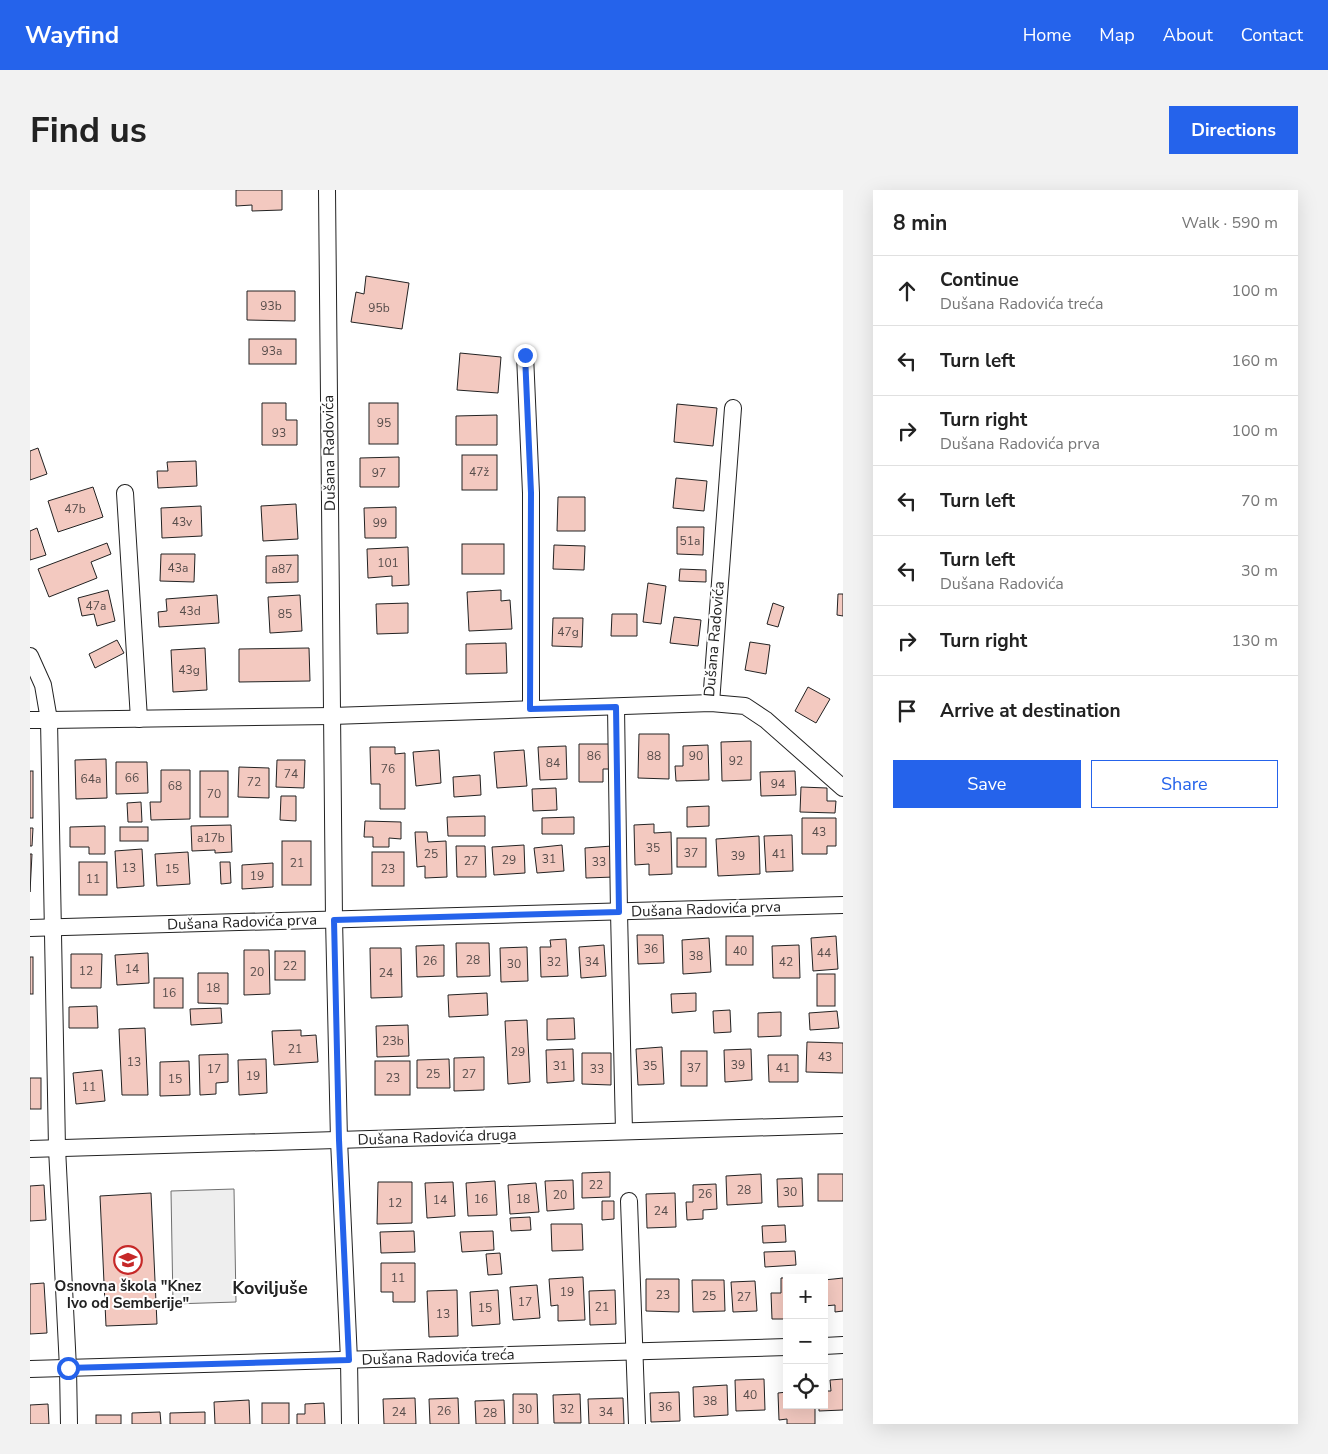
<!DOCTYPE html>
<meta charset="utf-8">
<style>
:root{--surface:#fff;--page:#f2f2f2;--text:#222;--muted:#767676;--line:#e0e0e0;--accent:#2563eb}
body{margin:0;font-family:"Nunito Sans",sans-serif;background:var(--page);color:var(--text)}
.controls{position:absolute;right:15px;bottom:15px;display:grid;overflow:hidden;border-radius:0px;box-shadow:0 5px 20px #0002}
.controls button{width:45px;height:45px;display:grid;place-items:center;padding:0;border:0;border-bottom:1px solid var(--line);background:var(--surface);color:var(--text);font:25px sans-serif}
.stop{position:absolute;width:15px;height:15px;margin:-11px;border:4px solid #2563eb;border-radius:50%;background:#fff}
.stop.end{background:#2563eb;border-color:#fff;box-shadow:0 1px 5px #0008}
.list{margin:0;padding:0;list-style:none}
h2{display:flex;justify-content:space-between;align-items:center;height:65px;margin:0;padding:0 20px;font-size:21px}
h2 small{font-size:16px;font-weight:400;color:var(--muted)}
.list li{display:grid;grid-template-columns:32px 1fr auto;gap:15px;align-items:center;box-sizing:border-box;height:70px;padding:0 20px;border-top:1px solid var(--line)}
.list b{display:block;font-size:19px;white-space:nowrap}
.list p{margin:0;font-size:16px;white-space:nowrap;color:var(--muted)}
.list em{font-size:16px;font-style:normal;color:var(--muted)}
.actions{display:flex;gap:10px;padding:15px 20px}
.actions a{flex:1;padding:11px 0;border:1px solid var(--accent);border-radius:0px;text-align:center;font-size:18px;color:var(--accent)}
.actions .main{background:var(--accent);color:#fff}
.icon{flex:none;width:28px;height:28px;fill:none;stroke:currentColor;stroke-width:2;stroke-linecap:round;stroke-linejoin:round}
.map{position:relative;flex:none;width:813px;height:1234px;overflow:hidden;border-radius:0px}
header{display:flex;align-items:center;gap:30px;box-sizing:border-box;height:70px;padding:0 25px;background:var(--accent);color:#fff}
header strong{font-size:24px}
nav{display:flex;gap:28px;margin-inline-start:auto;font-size:18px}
.intro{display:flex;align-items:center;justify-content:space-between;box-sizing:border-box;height:120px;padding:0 30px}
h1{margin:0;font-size:35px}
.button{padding:12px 22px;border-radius:0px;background:var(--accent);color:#fff;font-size:18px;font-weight:700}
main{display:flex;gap:30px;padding:0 30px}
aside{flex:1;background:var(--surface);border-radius:0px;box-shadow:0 5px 20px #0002}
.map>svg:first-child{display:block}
.green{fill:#eee;stroke:#6f6f6f}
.building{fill:#f3c9c0;stroke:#222}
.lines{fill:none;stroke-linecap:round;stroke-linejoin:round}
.street-casing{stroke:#222;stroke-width:18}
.street{stroke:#fff;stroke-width:16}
.route{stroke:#2563eb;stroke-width:6}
.labels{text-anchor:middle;stroke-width:4;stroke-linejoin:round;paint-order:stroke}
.number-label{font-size:12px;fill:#564c4a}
.street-label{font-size:15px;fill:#222;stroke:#fff}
.poi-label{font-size:15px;font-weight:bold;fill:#222;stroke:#fff}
.quarter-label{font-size:18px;font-weight:bold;fill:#222;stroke:#fff}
</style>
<header>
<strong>Wayfind</strong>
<nav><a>Home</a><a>Map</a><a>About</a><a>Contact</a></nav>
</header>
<div class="intro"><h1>Find us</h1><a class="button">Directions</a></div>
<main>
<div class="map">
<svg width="813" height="1234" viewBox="0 0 813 1234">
<rect width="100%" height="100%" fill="#fff"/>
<!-- green -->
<path class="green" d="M204,999L206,1112L143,1114L141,1001Z"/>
<!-- building -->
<g class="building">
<path d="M206,0H252V20L222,21V15L206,16Z"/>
<path d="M336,86L379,93L372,139L321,132L326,102L334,104Z"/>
<path d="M217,101H265V131L217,130Z"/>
<rect x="219" y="149" width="47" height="25"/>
<path d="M430,163L471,167L468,203L427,200Z"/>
<path d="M232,213H256V230H267V255H232Z"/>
<rect x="339" y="213" width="29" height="41"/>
<path d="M647,214L687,218L683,256L644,252Z"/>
<path d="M467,225V255H426V226Z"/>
<path d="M8,258L17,284L0,290V261Z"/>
<rect x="432" y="265" width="35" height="35"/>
<path d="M369,267V297H330V268Z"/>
<path d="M166,271L167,296L128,298L127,281H138L137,272Z"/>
<path d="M646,288L677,291L674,321L643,318Z"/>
<path d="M63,297L73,327L28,342L18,311Z"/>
<path d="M528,307H555V341H527Z"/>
<path d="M266,314L268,349L233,351L231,316Z"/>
<path d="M171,316L172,346L132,348L131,318Z"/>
<path d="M366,317V348H335L334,318Z"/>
<path d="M647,337H674L673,365L647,364Z"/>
<path d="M7,338L16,365L0,370V341Z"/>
<path d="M77,353L81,364L61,372L67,388L19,407L8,379Z"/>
<rect x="432" y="354" width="42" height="30"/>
<path d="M524,355L555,356L554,380L523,379Z"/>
<path d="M378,357L379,395L362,396V386L338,388L337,359Z"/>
<path d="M131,364H165L164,392L130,391Z"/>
<path d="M268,365V392L236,393V366Z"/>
<path d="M650,379L676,380V392L649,391Z"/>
<path d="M618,393L636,396L631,434L613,432Z"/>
<path d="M78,400L85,431L67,436L64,424L52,426L48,408Z"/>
<path d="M471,400V411L480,410L482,439L439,441L437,402Z"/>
<path d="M808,404H813V426L807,425Z"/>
<path d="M187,405L189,433L129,437L128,422L137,421L136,409Z"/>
<path d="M270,405L272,441L240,443L238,407Z"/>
<path d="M378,413V443L347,444L346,414Z"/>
<path d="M743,413L754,417L748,437L737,434Z"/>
<path d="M582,424H607V446H581Z"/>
<path d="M644,427L671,430L668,456L640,453Z"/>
<path d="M523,428H553L552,457L522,456Z"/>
<path d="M87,450L94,463L65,478L59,464Z"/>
<path d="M720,452L740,455L736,484L715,480Z"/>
<path d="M476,453L477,483L436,484V454Z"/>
<path d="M175,458L177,500L143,502L141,460Z"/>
<path d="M279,458L280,491L209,492V459Z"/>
<path d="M778,497L800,509L786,533L765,521Z"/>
<path d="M609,544H639V589L608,588Z"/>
<path d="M721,551V590L692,591L691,552Z"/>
<path d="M549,554H579V579H573V592H549Z"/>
<path d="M678,555L679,590L646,591L645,576H653V556Z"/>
<path d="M536,556L537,589L510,590L508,557Z"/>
<path d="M340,557H365V564L375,563V619H350V594H341Z"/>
<path d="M409,560L411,593L386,596L383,562Z"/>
<path d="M494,560L497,596L467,598L464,562Z"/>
<path d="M76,569L77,608L46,609L45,570Z"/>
<path d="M247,570H275L274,598L246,597Z"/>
<path d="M86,572H117L118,603L86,604Z"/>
<path d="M209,577L239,578V608L208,607Z"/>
<path d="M131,580H160V629L121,630L120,612H131Z"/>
<rect x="0" y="581" width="3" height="47"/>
<rect x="170" y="581" width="28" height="46"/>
<path d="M765,581L766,605L731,606L730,582Z"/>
<path d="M450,585L451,605L424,607L423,587Z"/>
<path d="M771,597L797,598V611H806L805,623L770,622Z"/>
<path d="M526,598L527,620L503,621L502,599Z"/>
<path d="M251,606H266V631L250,630Z"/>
<path d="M111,612L112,632H98L97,613Z"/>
<path d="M679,616V636L657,637V617Z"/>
<path d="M455,626V646H418L417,627Z"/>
<path d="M544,627V644H512V628Z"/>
<path d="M772,628H806V656H797V664H772Z"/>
<path d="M335,631L371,632V649L359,648V657H343V647H334Z"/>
<path d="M624,634V643L641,642L642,684L619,685V674L605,675L604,635Z"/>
<path d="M201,635L202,662L185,663V660L162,661L161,636Z"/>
<path d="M75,636V664H59V657H40V637Z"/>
<rect x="90" y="637" width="28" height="14"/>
<path d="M0,638H3L2,656H0Z"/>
<path d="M385,642H397L398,652L416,651L417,687L395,688V676L387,677Z"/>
<path d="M762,645L763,681L736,682L734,646Z"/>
<path d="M729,646L730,684L688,686L686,649Z"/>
<rect x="647" y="648" width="29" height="29"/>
<rect x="252" y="651" width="29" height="44"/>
<path d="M494,655L495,683L464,685L462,657Z"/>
<path d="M532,655L534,681L507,683L504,658Z"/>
<path d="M426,656H455L456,687H427Z"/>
<path d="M582,656L584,687L556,688L555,658Z"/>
<path d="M112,659L114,696L87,698L85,661Z"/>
<path d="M158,662L160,694L127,696L125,664Z"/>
<rect x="342" y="662" width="32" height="34"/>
<path d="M0,664H2L0,702Z"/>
<rect x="49" y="672" width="28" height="33"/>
<path d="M190,672H200L201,693L191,694Z"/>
<path d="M243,673V697L212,699V675Z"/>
<path d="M607,745H633L634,773L608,774Z"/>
<rect x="696" y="746" width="27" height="29"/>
<path d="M806,746L808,779L783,781L781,748Z"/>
<path d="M679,748L681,782L653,784L652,750Z"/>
<path d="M536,749L538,786L511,787L510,757H521L520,750Z"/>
<path d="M426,753H459L460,786L427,787Z"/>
<path d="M414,755V786L387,787L386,756Z"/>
<path d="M574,755L576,786L551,788L549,757Z"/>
<path d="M769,755L770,788H743L742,756Z"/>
<path d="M497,757L498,791L471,792L470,758Z"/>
<path d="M340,758H371L372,807L341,808Z"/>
<path d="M214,760H239L240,804L214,805Z"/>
<rect x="245" y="761" width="30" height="29"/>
<path d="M118,763L119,793L87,795L85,765Z"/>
<path d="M41,764H72L71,798H41Z"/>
<rect x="0" y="767" width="3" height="37"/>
<path d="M168,783H198V814L168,813Z"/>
<rect x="787" y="784" width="18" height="32"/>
<rect x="124" y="788" width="29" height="30"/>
<path d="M457,803L458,825L419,827L418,805Z"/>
<path d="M666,803V821L642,823L641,804Z"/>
<path d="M67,816L68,838H39V817Z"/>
<path d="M191,818L192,833L161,835L160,819Z"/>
<path d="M700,820L701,842L684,843L683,821Z"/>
<path d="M807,821L809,838L780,840L779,823Z"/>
<path d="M751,822V846L728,847V823Z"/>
<path d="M544,828L545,849L517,850V829Z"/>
<path d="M497,830L500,892L478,894L475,831Z"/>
<path d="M378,835L379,866L347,867L346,836Z"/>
<path d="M115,838L118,905H92L89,839Z"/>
<path d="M271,840V846L286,845L288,872L244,875L242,841Z"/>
<path d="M777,852L813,853V883L776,882Z"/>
<path d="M632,857L634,894L608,895L606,859Z"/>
<path d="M543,859L544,891L517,893L516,860Z"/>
<path d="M721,859L722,890L695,892L694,860Z"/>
<rect x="651" y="861" width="26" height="35"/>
<path d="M552,863H581V895L552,894Z"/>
<path d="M198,864V892L186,893V904L170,905L169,865Z"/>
<path d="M738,865H768V892H739Z"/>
<path d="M454,867V900L424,901V868Z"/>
<path d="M236,869L237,903L209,905L208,870Z"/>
<path d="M419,869L420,898H387V870Z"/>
<path d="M159,871L160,905L130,906V872Z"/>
<rect x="345" y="871" width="35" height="34"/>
<path d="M72,880L75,911L46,914L43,883Z"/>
<rect x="0" y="888" width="11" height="31"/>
<path d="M580,982V1007L552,1008V983Z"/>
<path d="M731,984L732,1013L697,1015L696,986Z"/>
<rect x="788" y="984" width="25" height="27"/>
<path d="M772,988L773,1016L748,1017L747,989Z"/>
<path d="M543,990L544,1019L517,1021L515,991Z"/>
<path d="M465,991L467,1025L438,1026L436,993Z"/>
<path d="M348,992H382V1033L347,1034Z"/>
<path d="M423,992L425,1026L397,1028L395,993Z"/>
<path d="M506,993L509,1022L480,1024L478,995Z"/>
<path d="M686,994L687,1019L673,1020V1029L657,1030L656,1012H663V995Z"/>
<path d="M14,995L16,1030L0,1031V996Z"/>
<path d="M121,1003L127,1134L76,1136L70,1006Z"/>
<path d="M645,1003L646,1037L617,1038L616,1004Z"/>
<path d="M572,1011H584V1029L572,1030Z"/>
<path d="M500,1027L501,1040L481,1041L480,1028Z"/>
<path d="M521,1034H552L553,1060L522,1061Z"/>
<path d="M755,1035L756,1052L733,1053L732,1036Z"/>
<path d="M384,1041L385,1062L351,1063L350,1042Z"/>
<path d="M463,1041L464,1060L432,1062L430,1042Z"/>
<path d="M765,1061L766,1075L735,1077L734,1062Z"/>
<path d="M470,1063L472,1084L458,1085L456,1064Z"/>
<path d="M351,1073H385V1112H363V1102H351Z"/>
<path d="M553,1087L555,1130L528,1131V1115L521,1116L519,1089Z"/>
<path d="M776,1087L757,1088V1129H742L741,1103H751V1088Z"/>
<path d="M813,1088V1121L805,1122V1115L794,1116V1090Z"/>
<path d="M616,1089H649V1122L616,1121Z"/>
<path d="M662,1090H694L695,1121L663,1122Z"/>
<path d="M725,1091L727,1121L703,1122L701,1092Z"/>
<path d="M14,1093L17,1143L0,1144V1094Z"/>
<path d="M507,1095L510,1128L483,1130L480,1097Z"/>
<path d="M427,1100L428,1146L399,1147L397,1101Z"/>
<path d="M468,1100L470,1134L442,1136L440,1102Z"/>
<path d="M585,1100L586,1134L560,1135L559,1101Z"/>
<path d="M734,1189L735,1220L706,1221L705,1190Z"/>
<path d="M813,1189V1220L789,1221V1215H794V1201H801L800,1190Z"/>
<path d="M697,1195L698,1225L664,1227L663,1197Z"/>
<path d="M649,1202L650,1231L621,1232L620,1203Z"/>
<path d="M757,1202V1215L785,1217V1234H757V1229L749,1230L748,1203Z"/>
<path d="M483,1204H507L508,1234H483Z"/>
<path d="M550,1204L551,1233H524L523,1205Z"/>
<path d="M385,1208L386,1234H354L353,1209Z"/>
<path d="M428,1208L429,1234H400L399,1209Z"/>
<path d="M593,1208L594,1234H559L558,1209Z"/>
<path d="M219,1210L220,1234H185L184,1212Z"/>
<path d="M474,1210L475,1234H446L445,1211Z"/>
<rect x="232" y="1213" width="27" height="21"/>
<path d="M294,1213L295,1234H267V1224H275V1214Z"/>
<path d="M18,1214L19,1234H0V1215Z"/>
<path d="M130,1222L131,1234H102V1223Z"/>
<path d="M175,1222V1234H140V1223Z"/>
<rect x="66" y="1225" width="25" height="9"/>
</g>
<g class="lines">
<defs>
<g id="street">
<path d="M297,0L304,729L309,950L319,1170L320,1234"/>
<path d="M495,165L501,303V519"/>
<path d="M95,303L109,529"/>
<path d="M0,466L13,495L19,530L302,526L681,513L715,516L736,530L813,598"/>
<path d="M681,513L703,218"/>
<path d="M586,517L589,722L594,941"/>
<path d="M0,530H19L27,958L38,1178L39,1234"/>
<path d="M0,738L813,715"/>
<path d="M0,959L813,935"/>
<path d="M599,1011L607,1234"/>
<path d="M794,1156L813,1155"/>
<path d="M0,1179L757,1157"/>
</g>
</defs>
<!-- street casing -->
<use href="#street" class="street-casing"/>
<!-- street -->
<use href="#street" class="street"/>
</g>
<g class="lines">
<!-- route -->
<path class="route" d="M38,1178L319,1170L309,950L304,730L589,722L586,517L500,519L501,303L495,165"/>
</g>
<!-- icons -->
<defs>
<symbol id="school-ring" viewBox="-11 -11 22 22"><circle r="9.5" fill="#fff" stroke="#c62828" stroke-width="1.5"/><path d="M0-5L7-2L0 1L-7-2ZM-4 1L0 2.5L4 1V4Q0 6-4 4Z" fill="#c62828"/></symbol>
</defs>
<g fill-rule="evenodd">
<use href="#school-ring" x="82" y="1054" width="32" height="32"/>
</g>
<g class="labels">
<!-- number labels -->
<g class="number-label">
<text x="241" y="120">93b</text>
<text x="349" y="122">95b</text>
<text x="242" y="165">93a</text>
<text x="354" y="237">95</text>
<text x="249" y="247">93</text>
<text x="449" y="286">47ž</text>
<text x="349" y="287">97</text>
<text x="45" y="323">47b</text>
<text x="152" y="336">43v</text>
<text x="350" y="337">99</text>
<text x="660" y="355">51a</text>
<text x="358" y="377">101</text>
<text x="148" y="382">43a</text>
<text x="252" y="383">a87</text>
<text x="66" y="420">47a</text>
<text x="160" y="425">43d</text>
<text x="255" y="428">85</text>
<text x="538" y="446">47g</text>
<text x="159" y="484">43g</text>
<text x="564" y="570">86</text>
<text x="624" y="570">88</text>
<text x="666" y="570">90</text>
<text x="706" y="575">92</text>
<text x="523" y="577">84</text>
<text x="358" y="583">76</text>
<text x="261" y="588">74</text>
<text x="102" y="592">66</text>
<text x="61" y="593">64a</text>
<text x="224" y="596">72</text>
<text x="748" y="598">94</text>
<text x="145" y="600">68</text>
<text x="184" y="608">70</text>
<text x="789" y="646">43</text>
<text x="181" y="652">a17b</text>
<text x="623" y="662">35</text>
<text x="661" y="667">37</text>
<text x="401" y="668">25</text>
<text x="749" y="668">41</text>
<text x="708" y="670">39</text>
<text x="519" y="673">31</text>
<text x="479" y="674">29</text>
<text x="441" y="675">27</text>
<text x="569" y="676">33</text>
<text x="267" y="677">21</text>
<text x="99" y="682">13</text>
<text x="142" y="683">15</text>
<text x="358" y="683">23</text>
<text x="227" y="690">19</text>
<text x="63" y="693">11</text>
<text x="621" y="763">36</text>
<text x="710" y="765">40</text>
<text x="794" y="767">44</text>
<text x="666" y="770">38</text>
<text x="443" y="774">28</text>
<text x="400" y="775">26</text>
<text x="524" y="776">32</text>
<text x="562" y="776">34</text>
<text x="756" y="776">42</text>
<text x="484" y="778">30</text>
<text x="260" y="780">22</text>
<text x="102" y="783">14</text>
<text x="56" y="785">12</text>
<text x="227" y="786">20</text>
<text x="356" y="787">24</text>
<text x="183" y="802">18</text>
<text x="139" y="807">16</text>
<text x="363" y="855">23b</text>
<text x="265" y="863">21</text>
<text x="488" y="866">29</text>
<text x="795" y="871">43</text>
<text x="104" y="876">13</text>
<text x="708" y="879">39</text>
<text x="530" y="880">31</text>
<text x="620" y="880">35</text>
<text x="664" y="882">37</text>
<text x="753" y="882">41</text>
<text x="184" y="883">17</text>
<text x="567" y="883">33</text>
<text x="403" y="888">25</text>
<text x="439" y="888">27</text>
<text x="223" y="890">19</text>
<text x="363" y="892">23</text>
<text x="145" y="893">15</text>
<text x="59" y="901">11</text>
<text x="566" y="999">22</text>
<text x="714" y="1004">28</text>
<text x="760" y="1006">30</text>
<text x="675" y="1008">26</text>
<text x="530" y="1009">20</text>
<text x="451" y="1013">16</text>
<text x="493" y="1013">18</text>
<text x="410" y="1014">14</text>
<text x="365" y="1017">12</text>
<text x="631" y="1025">24</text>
<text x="368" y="1092">11</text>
<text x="537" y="1106">19</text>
<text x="633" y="1109">23</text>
<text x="679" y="1110">25</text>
<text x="714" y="1111">27</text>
<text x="495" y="1116">17</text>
<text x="572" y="1121">21</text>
<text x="455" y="1122">15</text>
<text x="413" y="1128">13</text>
<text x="720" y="1209">40</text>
<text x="680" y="1215">38</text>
<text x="635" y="1221">36</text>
<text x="495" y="1223">30</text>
<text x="537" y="1223">32</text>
<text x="414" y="1225">26</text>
<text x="369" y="1226">24</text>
<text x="576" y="1226">34</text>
<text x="460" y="1227">28</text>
</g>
<!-- street labels -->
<g class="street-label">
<text transform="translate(299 263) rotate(-91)" y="5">Dušana Radovića</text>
<text transform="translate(684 449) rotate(-85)" y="5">Dušana Radovića</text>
<text transform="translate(676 719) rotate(-2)" y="5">Dušana Radovića prva</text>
<text transform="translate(212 732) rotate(-2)" y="5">Dušana Radovića prva</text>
<text transform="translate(407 947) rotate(-2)" y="5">Dušana Radovića druga</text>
<text transform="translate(408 1167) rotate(-2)" y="5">Dušana Radovića treća</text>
</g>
<!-- poi labels -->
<g class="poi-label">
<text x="98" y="1101">Osnovna škola "Knez<tspan x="98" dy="17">Ivo od Semberije"</tspan></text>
</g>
<!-- quarter labels -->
<g class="quarter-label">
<text x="240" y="1104">Koviljuše</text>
</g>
</g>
</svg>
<div class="controls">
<button>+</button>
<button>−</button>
<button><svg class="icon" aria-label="locate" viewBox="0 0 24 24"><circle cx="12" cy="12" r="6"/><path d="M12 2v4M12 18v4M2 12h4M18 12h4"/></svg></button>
</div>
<div class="stop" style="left:38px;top:1178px"></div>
<div class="stop end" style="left:495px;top:165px"></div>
</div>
<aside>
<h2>8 min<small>Walk · 590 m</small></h2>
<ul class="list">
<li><svg class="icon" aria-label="ahead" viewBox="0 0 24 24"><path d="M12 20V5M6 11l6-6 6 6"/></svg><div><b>Continue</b><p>Dušana Radovića treća</p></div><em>100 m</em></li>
<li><svg class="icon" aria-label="left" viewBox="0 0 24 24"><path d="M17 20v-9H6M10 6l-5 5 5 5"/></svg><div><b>Turn left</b></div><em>160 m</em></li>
<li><svg class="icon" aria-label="right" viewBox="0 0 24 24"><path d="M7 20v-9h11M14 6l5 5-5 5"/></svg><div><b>Turn right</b><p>Dušana Radovića prva</p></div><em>100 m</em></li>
<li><svg class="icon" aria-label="left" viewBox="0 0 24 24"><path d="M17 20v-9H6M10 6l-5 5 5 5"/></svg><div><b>Turn left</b></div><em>70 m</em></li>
<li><svg class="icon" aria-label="left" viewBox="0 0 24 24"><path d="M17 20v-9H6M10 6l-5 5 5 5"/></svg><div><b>Turn left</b><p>Dušana Radovića</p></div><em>30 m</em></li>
<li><svg class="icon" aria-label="right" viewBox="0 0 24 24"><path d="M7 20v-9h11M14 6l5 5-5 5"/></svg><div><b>Turn right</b></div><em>130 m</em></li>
<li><svg class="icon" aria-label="arrive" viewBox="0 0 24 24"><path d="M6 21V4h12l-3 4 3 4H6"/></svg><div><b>Arrive at destination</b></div></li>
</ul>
<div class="actions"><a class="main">Save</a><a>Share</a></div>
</aside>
</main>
